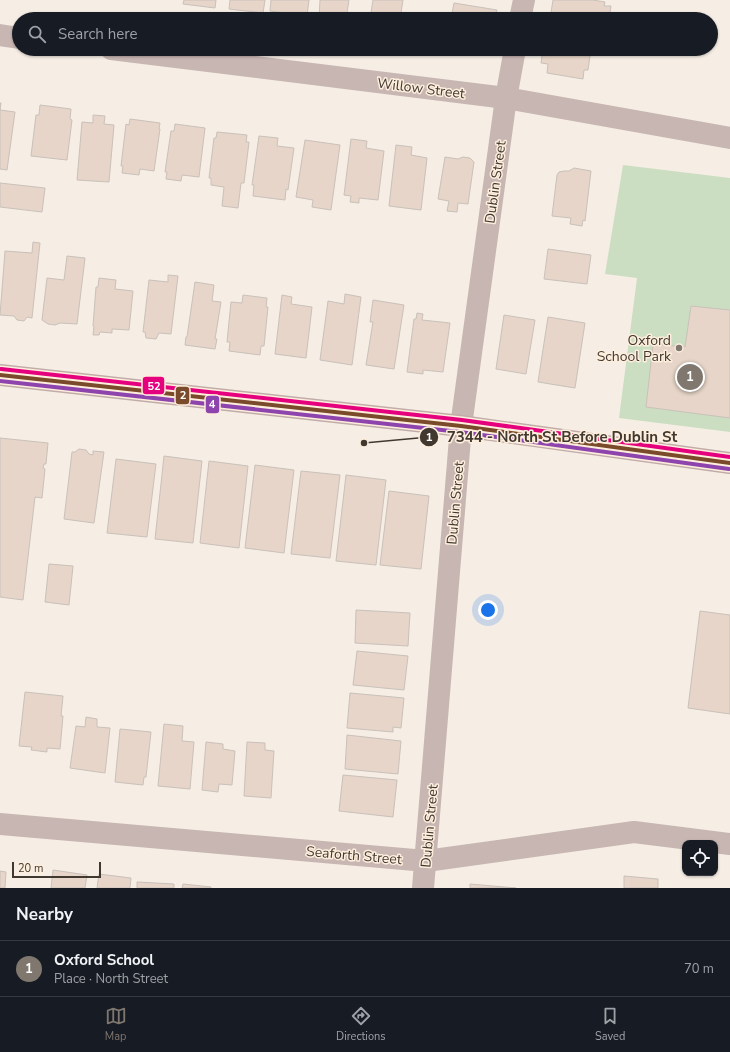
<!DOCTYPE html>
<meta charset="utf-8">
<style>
:root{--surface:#171b24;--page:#20242c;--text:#f1f3f6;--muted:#9ea1a6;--line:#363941;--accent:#80786f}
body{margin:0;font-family:"Nunito Sans",sans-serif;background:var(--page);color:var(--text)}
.controls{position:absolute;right:12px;bottom:12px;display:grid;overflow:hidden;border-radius:8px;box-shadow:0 1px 3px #0004}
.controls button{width:36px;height:36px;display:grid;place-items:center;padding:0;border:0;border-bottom:1px solid var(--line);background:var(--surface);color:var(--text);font:20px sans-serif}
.scale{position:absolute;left:12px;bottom:10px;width:89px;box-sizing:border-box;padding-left:4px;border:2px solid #413930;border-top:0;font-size:11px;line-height:14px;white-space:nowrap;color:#413930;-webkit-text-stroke:3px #feeedd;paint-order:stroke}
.you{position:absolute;left:488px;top:610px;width:14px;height:14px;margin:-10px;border:3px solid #fff;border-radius:50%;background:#1a73e8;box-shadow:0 0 0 6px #1a73e833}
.badge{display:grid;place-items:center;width:26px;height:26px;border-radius:50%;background:var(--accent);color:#fff;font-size:13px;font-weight:700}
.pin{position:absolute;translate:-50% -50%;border:2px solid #fff;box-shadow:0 1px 4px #0006}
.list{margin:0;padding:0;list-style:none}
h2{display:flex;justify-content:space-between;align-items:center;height:52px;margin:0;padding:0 16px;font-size:17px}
h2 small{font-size:13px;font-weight:400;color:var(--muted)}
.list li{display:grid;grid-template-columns:26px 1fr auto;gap:12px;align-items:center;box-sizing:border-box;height:56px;padding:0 16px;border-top:1px solid var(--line)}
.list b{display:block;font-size:15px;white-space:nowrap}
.list p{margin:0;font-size:13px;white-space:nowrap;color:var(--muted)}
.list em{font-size:13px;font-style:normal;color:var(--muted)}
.icon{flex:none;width:22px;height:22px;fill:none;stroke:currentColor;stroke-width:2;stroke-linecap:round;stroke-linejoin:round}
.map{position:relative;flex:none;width:730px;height:888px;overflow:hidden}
.search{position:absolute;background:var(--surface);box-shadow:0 1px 3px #0004;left:12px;right:12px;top:12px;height:44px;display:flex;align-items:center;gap:10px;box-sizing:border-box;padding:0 14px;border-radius:22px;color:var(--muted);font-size:15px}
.sheet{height:108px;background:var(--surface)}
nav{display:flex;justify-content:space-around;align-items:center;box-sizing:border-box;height:56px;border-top:1px solid var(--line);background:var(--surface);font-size:11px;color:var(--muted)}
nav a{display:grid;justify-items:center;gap:2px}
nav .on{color:var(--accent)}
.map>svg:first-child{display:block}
.green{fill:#cbdec1}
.building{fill:#e6d5c8;stroke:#c9c1ba}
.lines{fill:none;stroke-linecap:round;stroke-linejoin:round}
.minor{stroke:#c8b6b3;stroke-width:22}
.primary{stroke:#c1aca8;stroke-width:22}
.bus-1-casing{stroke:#feeedd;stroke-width:7}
.bus-2-casing{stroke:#feeedd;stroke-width:7}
.bus-3-casing{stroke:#feeedd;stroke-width:7}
.bus-1{stroke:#7a4b2a;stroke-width:4}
.bus-2{stroke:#8e44ad;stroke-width:4}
.bus-3{stroke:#e5007d;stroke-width:4}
.poi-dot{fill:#80786f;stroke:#feeedd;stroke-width:1.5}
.labels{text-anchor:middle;stroke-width:3;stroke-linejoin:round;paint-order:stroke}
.street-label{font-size:14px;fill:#413930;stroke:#feeedd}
.poi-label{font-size:14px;fill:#413930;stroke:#feeedd;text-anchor:end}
.leader{fill:none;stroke:#413930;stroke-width:1.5}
.callout-dot{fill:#413930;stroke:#feeedd;stroke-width:1.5}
.mark-label{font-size:12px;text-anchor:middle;font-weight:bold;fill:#fff}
.callout-label{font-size:15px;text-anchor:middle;font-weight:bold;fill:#413930;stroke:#feeedd;stroke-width:3;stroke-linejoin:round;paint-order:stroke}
.line-badge{stroke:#feeedd;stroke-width:1.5}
.badge-label{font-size:11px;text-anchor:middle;font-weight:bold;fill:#fff}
</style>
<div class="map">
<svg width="730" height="888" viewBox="0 0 730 888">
<rect width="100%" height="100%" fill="#f6eee5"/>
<!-- green -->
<path class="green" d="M623,165L730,178V432L619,418L637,278L605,274Z"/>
<!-- building -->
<g class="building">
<path d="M184,0H216L215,8L183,4Z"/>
<path d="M230,0H265L263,13L229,9Z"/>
<path d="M271,0H309L307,16L270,11Z"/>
<path d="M320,0H349L346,19H319Z"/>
<path d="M373,0H403L400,19H370Z"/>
<path d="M553,0H593L605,2L604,6H611L609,19H550Z"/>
<path d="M454,3L497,10L495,19H451Z"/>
<path d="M543,49H591L588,70H584L583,79L547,73L548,64L541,63Z"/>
<path d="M0,103H1L0,110L15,112L7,170L0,169Z"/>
<path d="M40,105L71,109L70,119L72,120L67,160L31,156L36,115H39Z"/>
<path d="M93,115L105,116L104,124L114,125L109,182L77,180L82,122L93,123Z"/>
<path d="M130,119L160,123L159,129H160L154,171L140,169L139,175L122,173L123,166H121L126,124L129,125Z"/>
<path d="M175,124L205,128L199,177L182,175L181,181L166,179L167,172H165L171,131H174Z"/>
<path d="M217,132L247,135L246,142H249L244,183H241L238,208L222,206L224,187L211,185V178H209L214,138H216Z"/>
<path d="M259,136L278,138L277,146L294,148L288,190L286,189L285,200L253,196L254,185H252Z"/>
<path d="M351,139L367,141L366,148L384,151L378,200L359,198V203L350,202L351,196L344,195Z"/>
<path d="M305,140L340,145L331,210L312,207L313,200L296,197Z"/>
<path d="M396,145L412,147L411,155L427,158L421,210L389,206Z"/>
<path d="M445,157L458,159L463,157L470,158L474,162L468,204L458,203L457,212L447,211L449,201L438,199Z"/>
<path d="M574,168L591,171L585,221L583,220L582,226L570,224L571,218L552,216L557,175L559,172L564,171H569Z"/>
<path d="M0,183L45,188L42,212L0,207Z"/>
<path d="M33,242L40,243L32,318L27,317L24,321L17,320L14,316L0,315L5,251L32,253Z"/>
<path d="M548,249L591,255L587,284L544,279Z"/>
<path d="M67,256L85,258L77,324L60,323L55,325L48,324L42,320L47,278L64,280Z"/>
<path d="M168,275L178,276L171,334L159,333L156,339L146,338L145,332H143L149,280L168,282Z"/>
<path d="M99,278L116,280L115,289L133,291L129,330L112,329V333L100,332L99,335H93L94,326H93L96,287H98Z"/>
<path d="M195,282L214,285L212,301L221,302L215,339H217L215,349L185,345L186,337H187Z"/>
<path d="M345,294L361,297L352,365L320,360L328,301L344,304Z"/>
<path d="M243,295L267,298L266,307H268L264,346H261L260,355L229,351L230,342H227L231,302L242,303Z"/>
<path d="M282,295L292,297L291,304L312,307L306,358L275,354Z"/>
<path d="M373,300L404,305L394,369L366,365L373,322H370Z"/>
<path d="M691,306L730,310V418L646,407L653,344L685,347Z"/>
<path d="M417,313L423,314L422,320L450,323L443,372L423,370V374L407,372L414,319H416Z"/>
<path d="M504,315L535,320L526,374L496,369Z"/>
<path d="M548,317L585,323L575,388L538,382Z"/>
<path d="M0,438L48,443L46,464H44L43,468L45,469L42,498L35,497L23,600L0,597Z"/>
<path d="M79,449L86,450L89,454L93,455V451L104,452L94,523L64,519L72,452H75Z"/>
<path d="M164,456L202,461L193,543L155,539Z"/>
<path d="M116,459L156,464L147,537L107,533Z"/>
<path d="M209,461L248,466L239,548L200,543Z"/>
<path d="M255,465L294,470L284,553L245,548Z"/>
<path d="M301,471L340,475L330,558L291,554Z"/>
<path d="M346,475L386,480L376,565L336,561Z"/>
<path d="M389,491L429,496L421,569L380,565Z"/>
<path d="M49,564L73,566L69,605L45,602Z"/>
<path d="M356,610L410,613L408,646L355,643Z"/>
<path d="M700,611L730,615V714L688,708Z"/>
<path d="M357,651L408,656L404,690L353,685Z"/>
<path d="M25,692L63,696L61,716H63L60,749L47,748V752L31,750L32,747L19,746Z"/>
<path d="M350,693L404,698L401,728L393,727V732L347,728Z"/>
<path d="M86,717L97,719V727L110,728L105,773L70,768L76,726L85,727Z"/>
<path d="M164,724L183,726L182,741L194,742L190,789L158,786Z"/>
<path d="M120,729L151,732L146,777H144L143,785L115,782Z"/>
<path d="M347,735L401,741L398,774L345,769Z"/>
<path d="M206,742L223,744V749L235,751L232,785L219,784L218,792L202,790Z"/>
<path d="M247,742L265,743V750L274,751L271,798L244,796Z"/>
<path d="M343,775L397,780L393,817L339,811Z"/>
<path d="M53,870L87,875L85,888H51Z"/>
<path d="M0,871L6,872L5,888H0Z"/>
<path d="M99,874L131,878L130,888H97Z"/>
<path d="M624,876L658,879V888H624Z"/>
<path d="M137,882L174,884V888H137Z"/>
<path d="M183,884L211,887V888H182Z"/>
<path d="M470,884L516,888H470Z"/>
</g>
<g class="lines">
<!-- minor -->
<g class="minor">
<path d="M520,19L524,0"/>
<path d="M0,35L19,38"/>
<path d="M111,49L506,98L730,138"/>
<path d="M0,824L426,861L634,832L730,844"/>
<path d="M423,888L461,426L506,98L515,49"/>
</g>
<!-- primary -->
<path class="primary" d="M0,375L461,426L730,463"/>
<defs>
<path id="bus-1" d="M0,375L461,426L730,463"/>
<path id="bus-2" d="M0,381L460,432L729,469"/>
<path id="bus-3" d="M1,369L462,420L730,457"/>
</defs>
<!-- bus-1 casing -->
<use href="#bus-1" class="bus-1-casing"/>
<!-- bus-2 casing -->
<use href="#bus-2" class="bus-2-casing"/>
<!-- bus-3 casing -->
<use href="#bus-3" class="bus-3-casing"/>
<!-- bus-1 -->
<use href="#bus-1" class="bus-1"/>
<!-- bus-2 -->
<use href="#bus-2" class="bus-2"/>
<!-- bus-3 -->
<use href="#bus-3" class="bus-3"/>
</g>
<!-- markers -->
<circle class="poi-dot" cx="679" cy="348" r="4"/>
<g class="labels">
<!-- street labels -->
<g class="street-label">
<text transform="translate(421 88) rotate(7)" y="5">Willow Street</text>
<text transform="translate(495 182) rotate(-82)" y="5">Dublin Street</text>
<text transform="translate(455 503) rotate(-85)" y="5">Dublin Street</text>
<text transform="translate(429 826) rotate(-85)" y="5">Dublin Street</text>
<text transform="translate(354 855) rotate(5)" y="5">Seaforth Street</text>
</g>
<!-- poi labels -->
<g class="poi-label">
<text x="671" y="345">Oxford<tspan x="671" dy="16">School Park</tspan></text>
</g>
</g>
<!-- callouts -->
<path class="leader" d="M364 443L429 437"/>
<g class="callout-dot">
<circle cx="364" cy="443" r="4"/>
<circle cx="429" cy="437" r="10"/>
</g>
<g class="mark-label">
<text x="429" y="441">1</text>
</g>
<g class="callout-label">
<text x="562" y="442">7344 - North St Before Dublin St</text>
</g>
<g class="line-badge">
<rect x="142" y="376" width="23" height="19" rx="4" fill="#e5007d"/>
<rect x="175" y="386" width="15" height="19" rx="4" fill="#7a4b2a"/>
<rect x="205" y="395" width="15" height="19" rx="4" fill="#8e44ad"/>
</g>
<g class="badge-label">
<text x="154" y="390">52</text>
<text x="183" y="399">2</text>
<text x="212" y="408">4</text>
</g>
</svg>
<div class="controls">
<button><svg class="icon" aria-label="locate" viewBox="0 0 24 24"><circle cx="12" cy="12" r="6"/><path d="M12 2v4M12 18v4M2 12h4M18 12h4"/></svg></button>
</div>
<div class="scale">20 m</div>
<div class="you"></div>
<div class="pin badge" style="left:690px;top:377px">1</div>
<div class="search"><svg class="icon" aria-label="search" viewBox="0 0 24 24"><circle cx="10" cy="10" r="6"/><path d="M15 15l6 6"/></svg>Search here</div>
</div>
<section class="sheet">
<h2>Nearby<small></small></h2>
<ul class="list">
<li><span class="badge">1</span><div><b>Oxford School</b><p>Place · North Street</p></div><em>70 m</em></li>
</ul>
</section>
<nav>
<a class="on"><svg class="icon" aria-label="map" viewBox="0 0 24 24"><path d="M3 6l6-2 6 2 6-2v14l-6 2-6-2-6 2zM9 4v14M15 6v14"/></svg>Map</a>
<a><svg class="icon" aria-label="directions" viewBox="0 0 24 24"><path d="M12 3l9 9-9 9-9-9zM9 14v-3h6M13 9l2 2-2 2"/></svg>Directions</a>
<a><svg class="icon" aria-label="saved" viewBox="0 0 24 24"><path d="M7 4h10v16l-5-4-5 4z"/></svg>Saved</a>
</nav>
